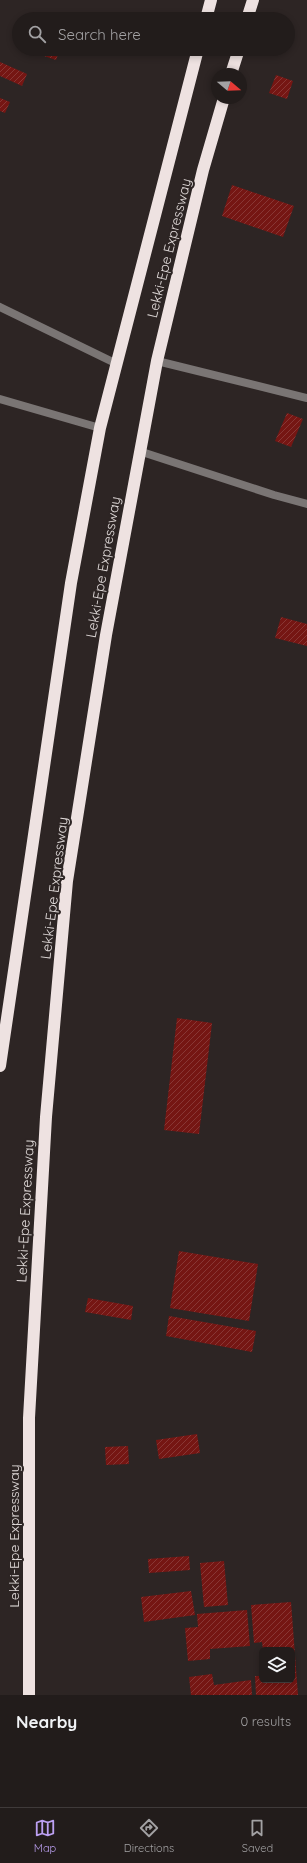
<!DOCTYPE html>
<style>
:root{--surface:#221c1b;--page:#2a2524;--text:#f1f3f6;--muted:#a2a1a3;--line:#3f3a3a;--accent:#bca0f2}
body{margin:0;font-family:Quicksand,sans-serif;background:var(--page);color:var(--text)}
.controls{position:absolute;right:12px;bottom:12px;display:grid;overflow:hidden;border-radius:6px;box-shadow:0 2px 6px #0003}
.controls button{width:36px;height:36px;display:grid;place-items:center;padding:0;border:0;border-bottom:1px solid var(--line);background:var(--surface);color:var(--text);font:20px sans-serif}
.compass{position:absolute;left:211px;top:68px;width:36px;height:36px;border-radius:50%;background:var(--surface);box-shadow:0 2px 6px #0003;rotate:109deg}
.list{margin:0;padding:0;list-style:none}
h2{display:flex;justify-content:space-between;align-items:center;height:52px;margin:0;padding:0 16px;font-size:17px}
h2 small{font-size:13px;font-weight:400;color:var(--muted)}
.icon{flex:none;width:22px;height:22px;fill:none;stroke:currentColor;stroke-width:2;stroke-linecap:round;stroke-linejoin:round}
.map{position:relative;flex:none;width:307px;height:1695px;overflow:hidden}
.search{position:absolute;background:var(--surface);box-shadow:0 2px 6px #0003;left:12px;right:12px;top:12px;height:44px;display:flex;align-items:center;gap:10px;box-sizing:border-box;padding:0 14px;border-radius:22px;color:var(--muted);font-size:15px}
.sheet{height:112px;background:var(--surface)}
nav{display:flex;justify-content:space-around;align-items:center;box-sizing:border-box;height:56px;border-top:1px solid var(--line);background:var(--surface);font-size:11px;color:var(--muted)}
nav a{display:grid;justify-items:center;gap:2px}
nav .on{color:var(--accent)}
.map>svg:first-child{display:block}
.building{fill:url(#building-hatch)}
.lines{fill:none;stroke-linecap:round;stroke-linejoin:round}
.lane{stroke:#7a7574;stroke-width:8}
.street{stroke:#7a7574;stroke-width:8}
.highway{stroke:#eee2e1;stroke-width:12}
.labels{text-anchor:middle;stroke-width:4;stroke-linejoin:round;paint-order:stroke}
.street-label{font-size:14px;fill:#e1dbda;stroke:#2d2524}
</style>
<div class="map">
<svg width="307" height="1695" viewBox="0 0 307 1695">
<defs>
<pattern id="building-hatch" width="6" height="6" patternUnits="userSpaceOnUse"><rect width="6" height="6" fill="#751613"/><path d="M-1 1l2-2M0 6l6-6M5 7l2-2" fill="none" stroke="#883735"/></pattern>
</defs>
<rect width="100%" height="100%" fill="#2d2524"/>
<!-- building -->
<g class="building">
<path d="M46,49H60L56,60L44,56Z"/>
<path d="M0,62L27,74L22,86L0,76Z"/>
<path d="M276,75L293,81L287,99L269,93Z"/>
<path d="M0,98L10,102L5,113L0,111Z"/>
<path d="M232,185L294,206L283,237L222,216Z"/>
<path d="M287,413L303,419L291,447L275,441Z"/>
<path d="M281,617L307,624V646L275,638Z"/>
<path d="M177,1018L212,1023L199,1134L164,1130Z"/>
<path d="M179,1251L258,1264L249,1321L170,1308Z"/>
<path d="M88,1298L133,1306L131,1320L85,1312Z"/>
<path d="M169,1316L256,1331L252,1352L166,1336Z"/>
<path d="M197,1434L200,1453L159,1459L156,1440Z"/>
<path d="M128,1446L129,1464L106,1465L105,1447Z"/>
<path d="M189,1556L190,1570L149,1573L148,1559Z"/>
<path d="M224,1561L228,1605L204,1607L200,1563Z"/>
<path d="M191,1591L195,1615L144,1622L141,1597Z"/>
<path d="M291,1602L298,1695H256L255,1676H262V1680H292V1650H263L262,1642L254,1643L251,1605Z"/>
<path d="M247,1610L250,1646L210,1649V1659L188,1661L185,1628L198,1627L197,1614Z"/>
<path d="M212,1674L214,1685L251,1680L252,1695H191L189,1677Z"/>
</g>
<g class="lines">
<!-- lane -->
<path class="lane" d="M157,361L307,398"/>
<!-- street -->
<g class="street">
<path d="M0,307L117,364"/>
<path d="M0,399L100,428"/>
<path d="M139,451L274,495L307,504"/>
</g>
<!-- highway -->
<g class="highway">
<path d="M206,19L211,0"/>
<path d="M247,19L253,0"/>
<path d="M231,74L239,49"/>
<path d="M0,1066L71,583L100,428L198,49"/>
<path d="M29,1695V1418L46,1117L67,881L106,635L157,361L203,170L224,98"/>
</g>
</g>
<g class="labels">
<!-- street labels -->
<g class="street-label">
<text transform="translate(169 248) rotate(-76)" y="5">Lekki-Epe Expressway</text>
<text transform="translate(103 567) rotate(-80)" y="5">Lekki-Epe Expressway</text>
<text transform="translate(54 888) rotate(-83)" y="5">Lekki-Epe Expressway</text>
<text transform="translate(25 1211) rotate(-87)" y="5">Lekki-Epe Expressway</text>
<text transform="translate(14 1536) rotate(-90)" y="5">Lekki-Epe Expressway</text>
</g>
</g>
</svg>
<div class="controls">
<button><svg class="icon" aria-label="layers" viewBox="0 0 24 24"><path d="M12 4l9 5-9 5-9-5zM3 14l9 5 9-5"/></svg></button>
</div>
<svg class="compass" viewBox="-18 -18 36 36"><path d="M0-13l5 13h-10z" fill="#e53935"/><path d="M0 13l5-13h-10z" fill="#a2a1a3"/></svg>
<div class="search"><svg class="icon" aria-label="search" viewBox="0 0 24 24"><circle cx="10" cy="10" r="6"/><path d="M15 15l6 6"/></svg>Search here</div>
</div>
<section class="sheet">
<h2>Nearby<small>0 results</small></h2>
<ul class="list">
</ul>
</section>
<nav>
<a class="on"><svg class="icon" aria-label="map" viewBox="0 0 24 24"><path d="M3 6l6-2 6 2 6-2v14l-6 2-6-2-6 2zM9 4v14M15 6v14"/></svg>Map</a>
<a><svg class="icon" aria-label="directions" viewBox="0 0 24 24"><path d="M12 3l9 9-9 9-9-9zM9 14v-3h6M13 9l2 2-2 2"/></svg>Directions</a>
<a><svg class="icon" aria-label="saved" viewBox="0 0 24 24"><path d="M7 4h10v16l-5-4-5 4z"/></svg>Saved</a>
</nav>
